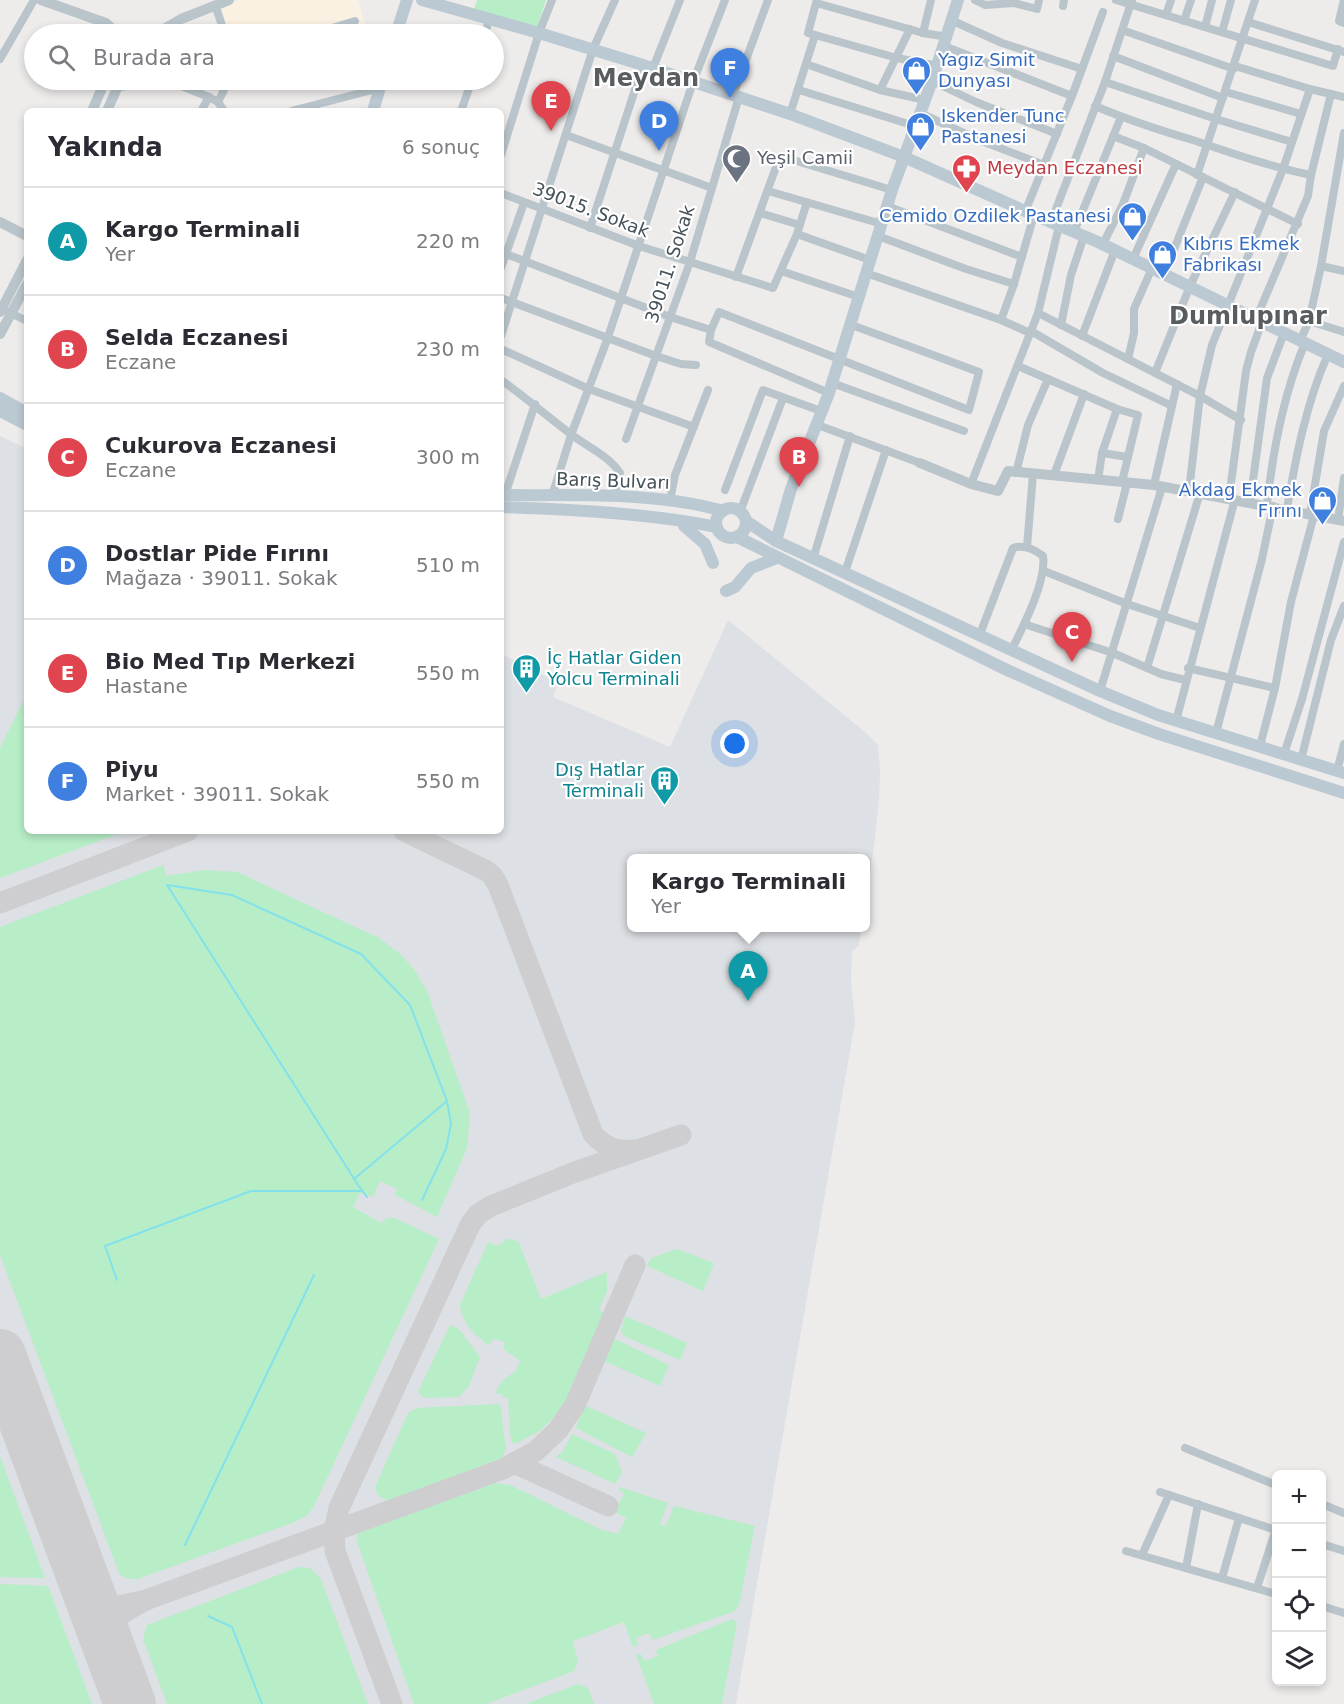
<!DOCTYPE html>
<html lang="tr">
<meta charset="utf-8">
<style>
:root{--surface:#fff;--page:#f7f7f7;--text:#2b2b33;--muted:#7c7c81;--line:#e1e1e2;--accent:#1682de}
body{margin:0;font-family:"DejaVu Sans",sans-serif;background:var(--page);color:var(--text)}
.controls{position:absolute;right:18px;bottom:18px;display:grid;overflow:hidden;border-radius:9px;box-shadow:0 3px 9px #0003}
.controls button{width:54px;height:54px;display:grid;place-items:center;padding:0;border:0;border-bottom:2px solid var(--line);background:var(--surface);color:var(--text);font:30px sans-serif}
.you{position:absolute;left:735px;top:744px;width:21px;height:21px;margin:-15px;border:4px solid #fff;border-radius:50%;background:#1a73e8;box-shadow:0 0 0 9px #1a73e833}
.badge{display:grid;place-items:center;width:39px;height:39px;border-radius:50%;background:var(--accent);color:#fff;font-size:20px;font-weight:700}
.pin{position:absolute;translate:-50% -50px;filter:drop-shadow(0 2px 3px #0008)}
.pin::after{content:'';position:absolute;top:32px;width:21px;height:18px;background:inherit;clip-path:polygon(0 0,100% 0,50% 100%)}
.popup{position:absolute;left:627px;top:854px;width:243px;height:78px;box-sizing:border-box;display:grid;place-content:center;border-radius:9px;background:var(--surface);filter:drop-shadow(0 2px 4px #0005);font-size:20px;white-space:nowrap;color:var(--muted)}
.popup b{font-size:22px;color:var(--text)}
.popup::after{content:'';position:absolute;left:50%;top:100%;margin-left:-12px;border:12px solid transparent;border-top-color:var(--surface)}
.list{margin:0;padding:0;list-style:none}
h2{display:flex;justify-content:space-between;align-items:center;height:78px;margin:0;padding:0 24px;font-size:26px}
h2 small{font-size:20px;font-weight:400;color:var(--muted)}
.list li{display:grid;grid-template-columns:39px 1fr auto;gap:18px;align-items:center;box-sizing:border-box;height:108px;padding:0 24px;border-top:2px solid var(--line)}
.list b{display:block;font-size:22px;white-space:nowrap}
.list p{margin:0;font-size:20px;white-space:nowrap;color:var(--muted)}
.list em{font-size:20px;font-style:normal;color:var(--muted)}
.icon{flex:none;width:33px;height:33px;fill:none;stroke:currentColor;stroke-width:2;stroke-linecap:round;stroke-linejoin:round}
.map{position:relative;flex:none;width:1344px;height:1704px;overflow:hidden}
.search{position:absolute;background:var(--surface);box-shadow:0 3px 9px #0003;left:24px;top:24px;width:480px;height:66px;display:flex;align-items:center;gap:15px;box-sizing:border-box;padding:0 21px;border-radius:33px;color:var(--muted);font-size:22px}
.panel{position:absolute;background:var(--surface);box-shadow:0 3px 9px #0003;left:24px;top:108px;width:480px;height:726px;border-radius:9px}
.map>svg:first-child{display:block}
.commercial{fill:#fbf1e2}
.airport{fill:#dde0e4}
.green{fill:#b7eec7}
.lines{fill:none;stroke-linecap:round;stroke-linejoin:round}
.stream{stroke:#83e1ec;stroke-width:2}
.taxiway{stroke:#ceced0;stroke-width:21}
.runway{stroke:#ceced0;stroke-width:52}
.minor{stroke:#b9c5cb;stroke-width:8}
.tertiary{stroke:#b9c5cb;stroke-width:10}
.secondary{stroke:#bbc9d3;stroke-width:12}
.labels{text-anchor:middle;stroke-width:4.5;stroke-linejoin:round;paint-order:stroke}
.shop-label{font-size:18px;fill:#366cbe;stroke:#fff;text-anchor:start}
.worship-label{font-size:18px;fill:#5b616d;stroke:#fff;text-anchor:start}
.health-label{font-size:18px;fill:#be3a42;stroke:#fff;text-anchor:start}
.street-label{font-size:18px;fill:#445159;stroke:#fff}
.culture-label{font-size:18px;fill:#0d838f;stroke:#fff;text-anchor:start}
.district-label{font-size:24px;font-weight:bold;fill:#585d60;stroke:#fff}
</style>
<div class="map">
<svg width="1344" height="1704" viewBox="0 0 1344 1704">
<rect width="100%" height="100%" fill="#eeebeb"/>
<!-- commercial -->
<path class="commercial" d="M239,0H358L366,28L344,34H228L222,8Z"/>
<!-- airport -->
<path class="airport" d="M0,436L27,449V831H501V654L558,682L553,697L670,747L728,620L865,732L878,745L880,771L879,798L875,839L865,904V858H631V928H861L859,946L852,951L851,983L855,1022L736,1704H0Z"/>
<!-- green -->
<g class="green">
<path d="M477,0H546L537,29L473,12Z"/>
<path d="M27,693V831H125L0,878V748Z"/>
<path d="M163,865L167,876L205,870L237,872L379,938L399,953L414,969L427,991L470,1113L467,1148L437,1217L395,1195L397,1189L380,1181L373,1197L360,1193L353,1207L381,1223L387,1218H395L439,1239L313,1508L306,1516L292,1523L138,1579C130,1579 124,1579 119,1573L0,1255V927Z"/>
<path d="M507,1239H513L519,1243L541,1299L607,1272V1291L599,1310L608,1315L563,1408L540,1431L517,1443H512C509,1434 509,1409 508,1397H502V1393L496,1394C497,1382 508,1377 517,1370L516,1368L521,1361L503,1349L505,1342L493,1339L490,1345C475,1337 462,1322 460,1305L488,1242L498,1246Z"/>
<path d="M677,1249L714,1263L703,1291L647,1266L651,1258Z"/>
<path d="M625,1316L687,1343L680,1360L624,1336L621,1331Z"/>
<path d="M450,1325L458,1328L480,1357L469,1386L459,1397L424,1398L418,1392Z"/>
<path d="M615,1339L669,1365L660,1386L604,1361Z"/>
<path d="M500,1404L506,1449L502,1458L388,1501C382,1498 375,1495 375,1487L408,1413L417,1408Z"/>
<path d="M584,1405L646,1433L632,1457L576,1428Z"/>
<path d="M572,1434L615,1454L622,1472L615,1484L556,1457L563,1451Z"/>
<path d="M0,1456L45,1578L0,1577Z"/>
<path d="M493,1483L510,1485L602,1530L618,1534L626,1518L615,1512L624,1493L619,1490L620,1487L668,1503L660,1524L666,1526L674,1506L755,1526L739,1605L735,1611L653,1640L649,1633L636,1638L638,1645L633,1647L624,1622L573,1641L578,1661L574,1671L486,1704H414L356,1539L359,1533L471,1491L482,1489L484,1484Z"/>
<path d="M299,1567L310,1568L321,1579L368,1704H167L143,1639L147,1625Z"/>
<path d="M0,1584L48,1586L92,1704H0Z"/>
<path d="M732,1619L737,1623L722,1704H654L636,1655L641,1654L644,1661L658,1656L656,1650Z"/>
<path d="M578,1684L588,1688L594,1704H526Z"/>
</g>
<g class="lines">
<!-- stream -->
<g class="stream">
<path d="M354,1179L447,1101L451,1124L446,1149L422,1200"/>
<path d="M367,1197L358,1185L167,885L232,895L361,954L410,1005L447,1101"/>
<path d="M117,1280L105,1246L251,1191H361"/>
<path d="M185,1545L314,1275"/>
<path d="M208,1616L232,1627L262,1704"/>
</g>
<!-- taxiway -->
<g class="taxiway">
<path d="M404,831L485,870L492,875L498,885L593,1134C605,1147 616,1152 634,1150"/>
<path d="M0,903L188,831"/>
<path d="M514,1463L608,1506"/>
<path d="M86,1586C104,1615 117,1606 146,1600C128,1609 103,1621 108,1644"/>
<path d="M146,1600L503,1469L536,1451L558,1430L575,1405L635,1265"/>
<path d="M392,1704L335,1551L334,1531L339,1508L470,1225L478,1214L491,1206L575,1172L681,1135"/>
</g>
<!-- runway -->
<path class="runway" d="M0,1355L130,1704"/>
<!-- minor -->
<g class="minor">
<path d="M975,0L985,5L1014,3L1037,9L1039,0"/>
<path d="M1116,0L1333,66L1338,49"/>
<path d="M1344,0L1339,21L1344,23"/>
<path d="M215,5L225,34"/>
<path d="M1063,6L1064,0"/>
<path d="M1166,15L1171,0"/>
<path d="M953,21L1002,43L1082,69"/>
<path d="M1184,21L1191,0"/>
<path d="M1248,22L1344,52"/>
<path d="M1205,27L1212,0"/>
<path d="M1122,30L1234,69"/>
<path d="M1222,32L1231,0"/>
<path d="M923,33L931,0"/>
<path d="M312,34L355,21"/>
<path d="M485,34L489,20"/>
<path d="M944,46L1072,96"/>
<path d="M1113,56L1223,98"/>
<path d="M0,59L34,0"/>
<path d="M806,64L880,90L925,100"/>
<path d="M938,66L897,58L808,33L816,3L923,33L948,37"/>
<path d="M1235,66L1310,89L1344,97"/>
<path d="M653,68L680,0"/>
<path d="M133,81L150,86L171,82L209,97L218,102L224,111"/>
<path d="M932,81L976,102L1057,134"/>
<path d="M1105,82L1216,119L1292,142"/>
<path d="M799,90L915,126"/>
<path d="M880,90L910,29"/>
<path d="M1226,92L1301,114"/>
<path d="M733,95L768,0"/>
<path d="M218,102L229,80"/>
<path d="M1095,106C1128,120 1162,131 1196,141C1234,154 1272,167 1311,175"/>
<path d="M201,111L209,97"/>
<path d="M291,111L380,88"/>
<path d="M461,111L472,80"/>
<path d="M920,113L979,140L1044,165"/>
<path d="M790,114L815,35"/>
<path d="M566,135L712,188"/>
<path d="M1113,136L1144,148L1298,224"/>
<path d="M501,155L539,33L552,0"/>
<path d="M1197,175L1255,0"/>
<path d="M768,191L882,224"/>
<path d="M501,193L639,246L773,288L797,234L807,202"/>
<path d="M887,206L1022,257"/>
<path d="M1025,212L1072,96L1103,12"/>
<path d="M760,213L800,225"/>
<path d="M1051,222L1105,82L1132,0"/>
<path d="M590,228L643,65"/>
<path d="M1074,232L1121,117"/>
<path d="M797,234L870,260"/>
<path d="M878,236L966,269L1014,284"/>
<path d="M1103,244L1123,204L1144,148"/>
<path d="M501,252L670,317L711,330L709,342L829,393"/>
<path d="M1133,259L1176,164"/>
<path d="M1321,266L1344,271"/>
<path d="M501,268L524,203"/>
<path d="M781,271L859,297"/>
<path d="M866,273L1001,320L1030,333"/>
<path d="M1164,274L1203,177"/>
<path d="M736,277L780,156L892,190"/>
<path d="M501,298L656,356L681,364L696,365"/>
<path d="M6,311L27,321"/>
<path d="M1038,313L1200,396L1241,420"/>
<path d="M1256,319L1308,196L1311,175L1331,94"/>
<path d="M1001,320L1014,284L1034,215"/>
<path d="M1309,321L1344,332"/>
<path d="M1061,325L1071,275L1084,236"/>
<path d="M711,330L719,312L969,410L979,372L849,324"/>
<path d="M1031,331L1103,373L1172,406"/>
<path d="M501,336L593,49L615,0"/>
<path d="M1082,336L1115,250"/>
<path d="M1300,341L1309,321L1321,266L1344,133"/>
<path d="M501,349L589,389L694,427"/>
<path d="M1128,359L1134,333V309L1152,268"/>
<path d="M1018,366L1117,409L1138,415L1122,482"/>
<path d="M1155,373L1190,286L1235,192"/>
<path d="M501,380C525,397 548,417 572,435C588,447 609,456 620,473L614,497"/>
<path d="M832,383L964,431"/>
<path d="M815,424L920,463"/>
<path d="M626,439L690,262L739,97"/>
<path d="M1102,453L1128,457"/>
<path d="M1016,473L1028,425L1048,379"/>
<path d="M1054,475L1084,394"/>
<path d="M1098,480L1102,453L1117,409"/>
<path d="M971,484L1038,313L1059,226"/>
<path d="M1154,485L1177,384"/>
<path d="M725,490L763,390L821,411"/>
<path d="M1189,491L1200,396L1212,345L1283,169L1310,89"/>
<path d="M505,495L535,404"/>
<path d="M552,496L571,435L607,340L693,82L725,0"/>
<path d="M1229,498L1246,371L1251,352L1262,322"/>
<path d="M670,500L675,475L708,390"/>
<path d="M1250,502L1267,378L1284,333"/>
<path d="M1267,505C1273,449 1283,395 1305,343"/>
<path d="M1287,509C1296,456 1306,404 1328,354"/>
<path d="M740,512L783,398"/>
<path d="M1310,514L1324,431L1344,386"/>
<path d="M1118,519L1127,483"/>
<path d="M1338,520L1344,478"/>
<path d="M1027,547L1033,474"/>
<path d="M813,559L850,436"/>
<path d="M1044,571L1127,604L1200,628"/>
<path d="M845,572L886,450"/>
<path d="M1024,624L1113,653L1161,674L1185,680"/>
<path d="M980,634L1013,548C1024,544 1034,549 1043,556C1047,580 1023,627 1012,649"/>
<path d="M1147,668L1200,493"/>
<path d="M1188,668L1275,688"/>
<path d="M1100,691L1162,487"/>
<path d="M1176,721L1235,499"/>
<path d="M1216,733L1262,559L1273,506"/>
<path d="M1260,746L1275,688L1291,602L1314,515"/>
<path d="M1284,754L1302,699L1344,542"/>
<path d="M1301,760L1331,640L1344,606"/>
<path d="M1337,771L1344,744"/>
<path d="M1185,1448L1276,1485"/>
<path d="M1160,1492L1276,1530"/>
<path d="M1322,1504L1344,1513"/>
<path d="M1322,1544L1344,1551"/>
<path d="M1126,1551L1276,1594"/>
<path d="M1142,1555L1169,1495"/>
<path d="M1186,1568L1198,1504"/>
<path d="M1222,1578L1239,1518"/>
<path d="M1257,1588L1276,1529"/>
<path d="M1322,1606L1344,1613"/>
</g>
<!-- tertiary -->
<g class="tertiary">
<path d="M41,0L106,23L118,34"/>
<path d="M155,34L181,19L229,0"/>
<path d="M103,80C114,86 124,89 135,80"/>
<path d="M92,111L105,81"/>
<path d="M107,111L118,86"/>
<path d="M0,222L27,236"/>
<path d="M0,312L27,260"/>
<path d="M0,334L27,284"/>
<path d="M920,463L971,484L998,491L1008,471L1154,485L1344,521"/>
</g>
<!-- secondary -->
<g class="secondary">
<path d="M422,0L539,33L643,65L790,114L904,157L1034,215L1098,242L1344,362"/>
<path d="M396,34L407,0"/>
<path d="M373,111L382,80"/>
<path d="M0,398L27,413"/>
<path d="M0,411L27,425"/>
<path d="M501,495C573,496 654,491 723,511"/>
<path d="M501,507C570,509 649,513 717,527"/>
<circle cx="731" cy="523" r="15"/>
<path d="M683,521L684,526L705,544L713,563"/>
<path d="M746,521L776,541L1100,691L1158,715L1344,773"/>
<path d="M737,537L1007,670L1110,716L1159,734L1344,793"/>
<path d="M776,541L791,489L829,393L892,190L932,81L958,0"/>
<path d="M726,591L735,587L751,568L777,558"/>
</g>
</g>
<!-- icons -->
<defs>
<symbol id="shop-pin" viewBox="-11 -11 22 30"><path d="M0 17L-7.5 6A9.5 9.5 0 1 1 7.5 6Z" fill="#3f7fe0" stroke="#fff"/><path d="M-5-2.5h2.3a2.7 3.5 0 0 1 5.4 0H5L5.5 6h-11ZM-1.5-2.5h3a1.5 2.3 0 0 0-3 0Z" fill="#fff"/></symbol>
<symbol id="mosque-pin" viewBox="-11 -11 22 30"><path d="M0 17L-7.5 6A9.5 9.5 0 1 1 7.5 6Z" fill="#6b7280" stroke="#fff"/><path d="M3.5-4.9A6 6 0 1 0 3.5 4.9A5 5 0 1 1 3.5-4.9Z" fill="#fff"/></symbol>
<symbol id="pharmacy-pin" viewBox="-11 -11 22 30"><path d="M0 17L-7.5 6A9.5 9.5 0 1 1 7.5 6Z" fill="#e0444e" stroke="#fff"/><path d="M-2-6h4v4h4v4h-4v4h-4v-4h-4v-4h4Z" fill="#fff"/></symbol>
<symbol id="building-pin" viewBox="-11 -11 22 30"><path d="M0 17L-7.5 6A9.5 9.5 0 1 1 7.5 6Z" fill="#0f9aa8" stroke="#fff"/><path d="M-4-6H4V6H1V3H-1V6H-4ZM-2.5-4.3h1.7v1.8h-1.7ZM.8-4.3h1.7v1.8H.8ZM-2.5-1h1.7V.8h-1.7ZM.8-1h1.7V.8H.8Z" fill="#fff"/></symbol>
</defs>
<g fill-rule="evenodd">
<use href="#shop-pin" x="900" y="54" width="33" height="45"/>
<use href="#shop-pin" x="904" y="110" width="33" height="45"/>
<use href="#mosque-pin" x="720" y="142" width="33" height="45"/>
<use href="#pharmacy-pin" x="950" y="152" width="33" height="45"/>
<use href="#shop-pin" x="1116" y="200" width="33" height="45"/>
<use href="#shop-pin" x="1146" y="238" width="33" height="45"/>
<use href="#shop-pin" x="1306" y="484" width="33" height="45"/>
<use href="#building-pin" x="510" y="652" width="33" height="45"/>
<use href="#building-pin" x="648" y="764" width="33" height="45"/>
</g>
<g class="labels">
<!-- shop labels -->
<g class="shop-label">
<text x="938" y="66">Yagız Simit<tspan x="938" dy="21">Dunyası</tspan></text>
<text x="941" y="122">Iskender Tunc<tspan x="941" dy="21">Pastanesi</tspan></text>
<text x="1111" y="222" text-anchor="end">Cemido Ozdilek Pastanesi</text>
<text x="1183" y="250">Kıbrıs Ekmek<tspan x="1183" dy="21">Fabrikası</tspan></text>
<text x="1302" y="496" text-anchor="end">Akdag Ekmek<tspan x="1302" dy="21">Fırını</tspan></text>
</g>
<!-- worship labels -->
<g class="worship-label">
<text x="757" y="164">Yeşil Camii</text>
</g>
<!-- health labels -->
<g class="health-label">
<text x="987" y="174">Meydan Eczanesi</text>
</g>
<!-- street labels -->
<g class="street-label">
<text transform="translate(591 210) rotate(21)" y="6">39015. Sokak</text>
<text transform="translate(670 264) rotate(-72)" y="6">39011. Sokak</text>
<text transform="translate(613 481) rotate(2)" y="6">Barış Bulvarı</text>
</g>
<!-- culture labels -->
<g class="culture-label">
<text x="547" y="664">İç Hatlar Giden<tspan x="547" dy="21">Yolcu Terminali</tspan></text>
<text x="644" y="776" text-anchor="end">Dış Hatlar<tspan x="644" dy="21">Terminali</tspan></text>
</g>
<!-- district labels -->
<g class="district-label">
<text x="646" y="86">Meydan</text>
<text x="1248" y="324">Dumlupınar</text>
</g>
</g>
</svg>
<div class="controls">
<button>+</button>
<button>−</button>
<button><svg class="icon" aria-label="locate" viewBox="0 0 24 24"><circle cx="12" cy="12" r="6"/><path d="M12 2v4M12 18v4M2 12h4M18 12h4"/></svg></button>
<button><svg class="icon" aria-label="layers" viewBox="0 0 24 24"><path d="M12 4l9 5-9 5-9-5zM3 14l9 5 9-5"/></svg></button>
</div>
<div class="you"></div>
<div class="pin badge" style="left:748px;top:1001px;background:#0f9aa8">A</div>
<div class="popup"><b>Kargo Terminali</b>Yer</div>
<div class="pin badge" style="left:799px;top:487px;background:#e0444e">B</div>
<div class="pin badge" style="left:1072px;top:662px;background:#e0444e">C</div>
<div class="pin badge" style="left:659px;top:151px;background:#3f7fe0">D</div>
<div class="pin badge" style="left:551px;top:131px;background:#e0444e">E</div>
<div class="pin badge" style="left:730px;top:98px;background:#3f7fe0">F</div>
<div class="search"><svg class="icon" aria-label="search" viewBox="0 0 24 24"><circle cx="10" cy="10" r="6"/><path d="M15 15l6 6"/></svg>Burada ara</div>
<section class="panel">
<h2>Yakında<small>6 sonuç</small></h2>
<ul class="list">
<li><span class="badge" style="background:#0f9aa8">A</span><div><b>Kargo Terminali</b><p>Yer</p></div><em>220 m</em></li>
<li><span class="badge" style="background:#e0444e">B</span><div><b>Selda Eczanesi</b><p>Eczane</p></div><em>230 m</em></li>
<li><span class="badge" style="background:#e0444e">C</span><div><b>Cukurova Eczanesi</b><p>Eczane</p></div><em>300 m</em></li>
<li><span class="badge" style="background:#3f7fe0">D</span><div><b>Dostlar Pide Fırını</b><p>Mağaza · 39011. Sokak</p></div><em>510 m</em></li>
<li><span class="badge" style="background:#e0444e">E</span><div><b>Bio Med Tıp Merkezi</b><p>Hastane</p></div><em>550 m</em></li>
<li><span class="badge" style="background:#3f7fe0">F</span><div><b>Piyu</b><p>Market · 39011. Sokak</p></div><em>550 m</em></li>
</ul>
</section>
</div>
